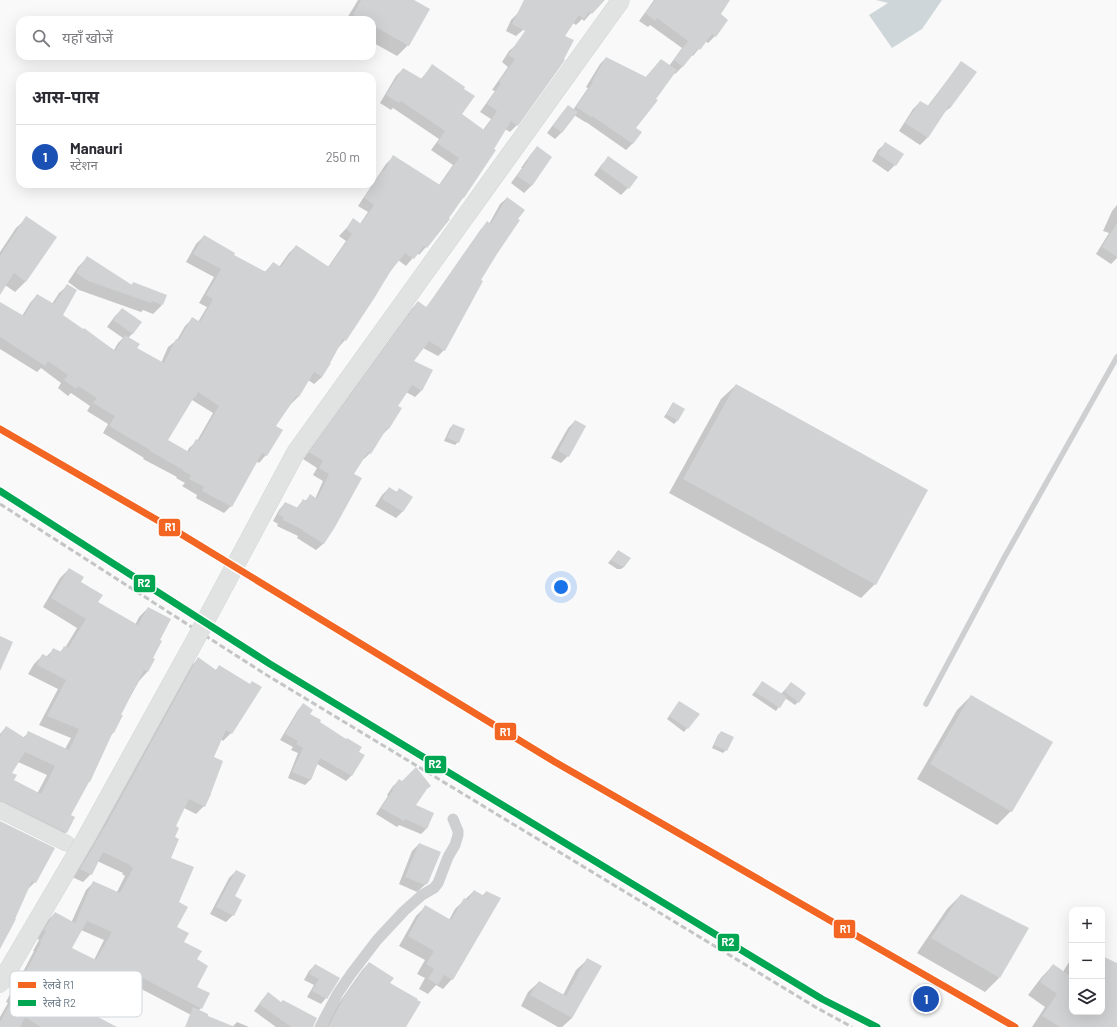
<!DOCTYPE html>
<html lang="hi">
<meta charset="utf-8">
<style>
:root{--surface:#fff;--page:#f7f7f7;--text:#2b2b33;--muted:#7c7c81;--line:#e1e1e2;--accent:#5c6169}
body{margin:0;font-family:Barlow,"Noto Sans Devanagari",sans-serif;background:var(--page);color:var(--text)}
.controls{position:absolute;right:12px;bottom:12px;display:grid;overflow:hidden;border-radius:8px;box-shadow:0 4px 16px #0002}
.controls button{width:36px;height:36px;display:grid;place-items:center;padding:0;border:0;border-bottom:1px solid var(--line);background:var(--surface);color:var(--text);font:20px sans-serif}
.you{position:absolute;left:561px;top:587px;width:14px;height:14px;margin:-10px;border:3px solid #fff;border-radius:50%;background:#1a73e8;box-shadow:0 0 0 6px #1a73e833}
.badge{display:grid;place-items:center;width:26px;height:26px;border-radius:50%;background:var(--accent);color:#fff;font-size:13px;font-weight:700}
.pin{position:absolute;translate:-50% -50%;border:2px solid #fff;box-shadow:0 1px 4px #0006}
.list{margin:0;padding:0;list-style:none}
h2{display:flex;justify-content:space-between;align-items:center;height:52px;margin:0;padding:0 16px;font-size:17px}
h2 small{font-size:13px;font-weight:400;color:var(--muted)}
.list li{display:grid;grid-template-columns:26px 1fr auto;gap:12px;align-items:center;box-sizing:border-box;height:64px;padding:0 16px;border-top:1px solid var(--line)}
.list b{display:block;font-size:15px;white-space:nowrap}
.list p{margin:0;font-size:13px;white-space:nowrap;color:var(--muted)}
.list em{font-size:13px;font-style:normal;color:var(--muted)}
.icon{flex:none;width:22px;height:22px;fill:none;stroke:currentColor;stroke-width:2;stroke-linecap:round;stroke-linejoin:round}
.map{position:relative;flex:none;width:1117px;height:1027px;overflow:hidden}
.search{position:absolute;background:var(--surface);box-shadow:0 4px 16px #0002;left:16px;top:16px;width:360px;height:44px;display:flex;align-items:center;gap:10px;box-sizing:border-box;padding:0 14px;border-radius:12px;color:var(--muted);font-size:15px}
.panel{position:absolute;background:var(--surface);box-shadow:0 4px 16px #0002;left:16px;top:72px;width:360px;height:116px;border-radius:12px}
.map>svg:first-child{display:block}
.water{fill:#ced6d9}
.shadow{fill:#0003;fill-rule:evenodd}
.building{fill:#d0d2d3;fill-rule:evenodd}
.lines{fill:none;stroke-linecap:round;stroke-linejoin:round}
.secondary-casing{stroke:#d5d6d7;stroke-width:17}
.lane{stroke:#cecfd0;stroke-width:5.5}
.street{stroke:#cecfd0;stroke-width:11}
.secondary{stroke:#e1e2e2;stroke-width:16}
.rail{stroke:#c3c5c6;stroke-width:3;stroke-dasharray:6 3;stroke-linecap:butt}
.primary-bridge-casing{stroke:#d5d6d7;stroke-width:19;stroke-linecap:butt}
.primary-bridge{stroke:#e1e2e2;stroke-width:18}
.rail-1-casing{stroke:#fff;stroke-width:10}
.rail-2-casing{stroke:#fff;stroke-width:10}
.rail-1{stroke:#f26522;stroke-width:7}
.rail-2{stroke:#00a651;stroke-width:7}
.key{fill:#fff;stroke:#d1d6da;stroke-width:1}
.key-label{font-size:11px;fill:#657683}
.line-badge{stroke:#fff;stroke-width:1.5}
.badge-label{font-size:11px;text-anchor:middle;font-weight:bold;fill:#fff}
</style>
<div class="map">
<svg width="1117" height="1027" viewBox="0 0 1117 1027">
<rect width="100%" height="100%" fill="#f9f9f9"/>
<!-- water -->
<path class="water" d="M876,0H942L922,29L892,48L869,15L888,3Z"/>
<!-- shadow -->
<g class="shadow">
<path d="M358,0H412L408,45L397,56L372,42V20H346Z"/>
<path d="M565,0H593L591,13L584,21L582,19L576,25L573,23L563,36L517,125L510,132L505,129L426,247L419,255L417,253L406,266L398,260L390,272L345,340L338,348L322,377L314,384L308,380L298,397L291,404L275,426L282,431L266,455L259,463L256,461L231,506L224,513L196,498L197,495L182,486L185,483L176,478L177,477L143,459L144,458L103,433L108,424L87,411L90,406L71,393L68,396L58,388L61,383L41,368L37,372L0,349V303L22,316L30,303L37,295L52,304L59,293L67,286L61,315L114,350L118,343L123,338L107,327L115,316L122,309L133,333L128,338L136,349L161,363L168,347L177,340L185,326L192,319L198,322L207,307L199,303L214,277L186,262L196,244L204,236L233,255L264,273L273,263L279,267L289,253L296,246L328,267L346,241L339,236L354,220L360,224L368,212L358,206L386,164L393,157L439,185L453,165L431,150L439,139L393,108L391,110L380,103L396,76L403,69L421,79L432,66L460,115L483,130L491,119L480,112L495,91L492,90L508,67L502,62L509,51L517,44ZM192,400L213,413L197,441L189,448L187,452L167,441Z"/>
<path d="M654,0H729L719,14L715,36L708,43L705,41L693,56L691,55L682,67L675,74L674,73L635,128L640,132L632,144L626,150L586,122H585L574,115L562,132L555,139L547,133L562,113L568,106L573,110L588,88L586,87L600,64L606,58L645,78L661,60L669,66L682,48L650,25L648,27L639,21Z"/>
<path d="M518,13L523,30L516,36L506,31L511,20Z"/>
<path d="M962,63L951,107L943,113L927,138L920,145L899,131L913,109L920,102L927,107L955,70Z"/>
<path d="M885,144L895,165L888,172L872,161L878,150Z"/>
<path d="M537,147L551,157L531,186L524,193L511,183L522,168H521L531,154Z"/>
<path d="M609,158L636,178L628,188L621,195L594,175L602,164Z"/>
<path d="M507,198L480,281L444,350L438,356L423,348L413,361L421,391L415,397L406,392L397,406L401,409L388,429L383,434L370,453L364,459H363L352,474L334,526L323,544L316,550L297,538L298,536L277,526L278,524L273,521L279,510L285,503L296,509L303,500L305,501L310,496L315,499L323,481L313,475L317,468L303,459L412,308L418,302L426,308L481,229L488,223L489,224L500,204Z"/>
<path d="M1117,205V258L1111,264L1096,254L1109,233L1103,231L1112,211Z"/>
<path d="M27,218L26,281L15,292L5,285L0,292V252L16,228Z"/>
<path d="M87,258L131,286L133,283L162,305L153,314L143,310L141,312L79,290L68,282L78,267Z"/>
<path d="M736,385L875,584L861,598L669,493L721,399Z"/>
<path d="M673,403L677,421L674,424L664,417Z"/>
<path d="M575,421L584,426L568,456L561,463L551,458L568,428Z"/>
<path d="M453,425L458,442L455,445L444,441L450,428Z"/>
<path d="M389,488L396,492L399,490L403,511L396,518L375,506L382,495Z"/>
<path d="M618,551L625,566L621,569H617L608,563Z"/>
<path d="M69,569L79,582L97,602L135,625L139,617L148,608L159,640L151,658L147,672L139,681L120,715L114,732L111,735L70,815L66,832L57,841L0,813V734L6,727L23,738L29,732L65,749L71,738L39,725L58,689L28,674L34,664L43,655L46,657L54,649L60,652L64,648H65L77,628L43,607L60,578ZM18,762L47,775L37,794L13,780L11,774Z"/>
<path d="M198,659L215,671L220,666L231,733L223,741L221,739L212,757L204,806L196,814L184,808L174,826L170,858L177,903L176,927L183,942L196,960V987L201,1008L193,1016L128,982L125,987L117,995L116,994L112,998L108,996L96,1017L115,1027H0V1017L8,1003L6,1002L13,988L16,985L34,951H33L39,940L37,938L47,921L55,913L71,923L86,890L94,882L117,892L125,876L122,874L123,873L97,861L91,874L83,882L72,877L190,667ZM81,930L104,940L94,960L70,949Z"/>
<path d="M762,682L781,694L791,683L798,702L795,705L785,698L776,711L752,695Z"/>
<path d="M971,696L1011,811L997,825L917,779L957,710Z"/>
<path d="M303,704L308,715L358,752L363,755L351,776L346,781L317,764L311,779L305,785L288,778L298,753L291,750L293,747L280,740L298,710Z"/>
<path d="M676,706L698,714L684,732L667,719Z"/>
<path d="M721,732L726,750L723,753L712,748L718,735Z"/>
<path d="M399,781L414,805L426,829L421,834L399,825L397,827L376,814L388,796L387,795L393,786Z"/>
<path d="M0,825L35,882L27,890L0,942Z"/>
<path d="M419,844L427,883L417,892L399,884L412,851Z"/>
<path d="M236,871L233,896V915L226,922L210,914L229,878Z"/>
<path d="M474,891L482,896L486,892L452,979L443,989L436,985L428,994L419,989L425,978L417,974L425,960L399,946L416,916L425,907L449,920L455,909Z"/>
<path d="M961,895L999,978L985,992L917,953L947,909Z"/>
<path d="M1072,957V1012H1102V957L1117,964V1027H1032L1045,1007L1028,995L1041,978L1053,965L1063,972Z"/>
<path d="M587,960L600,967L572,1018L562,1027H558L521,1006L528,992L539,982L563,995L576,970Z"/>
<path d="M369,963L388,984L405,1027H326L338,1004L363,969Z"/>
<path d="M315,965L326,998L321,1004L307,997L314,985L304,980L309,971Z"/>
<path d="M268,994L312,1027H276L254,1011L262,1000Z"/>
<path d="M237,1022L249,1027H204H232Z"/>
</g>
<!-- building -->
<g class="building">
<path d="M361,0H414L430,9L409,46L372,25V20H363L353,15Z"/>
<path d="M524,0H605L592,14L589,12L584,19L579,15L565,36L574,40L564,59L565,60L518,126L511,121L494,149L496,150L464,198H463L449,218L450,219L427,248L424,246L414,259L405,253L390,272L375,297L346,341L343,339L330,363H331L322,377L314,372L299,397L296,396L276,426L283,430L267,456L262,453L232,507L202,491L204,487L189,479L191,475L183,471V470L150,451V450L109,426L115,416L93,403L97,398L78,386L76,389L64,380L68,375L48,361L45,366L0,337V302L24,316L37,294L54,304L67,284L77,290L63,315L83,329L84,328L115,351L125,335L140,344L137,348L164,363L176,339L179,340L192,317L200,322L213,299L206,295L221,269L193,254L204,235L235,253L234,255L266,272L273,262L281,267L296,245L329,267L352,234L346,229L353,218L361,224L374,205L364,198L383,170L384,171L393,155L440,185L459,158L437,143L445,131L401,101L399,103L386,95L403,68L422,79L432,64L465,87L464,89L475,96L462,114L484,130L497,111L487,104L501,83L499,82L515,59L508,55L525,31L512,24ZM198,392L219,406L199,441L196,439L189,452L168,440L194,397L195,398Z"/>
<path d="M655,0H730L721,14L728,20L716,37L712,34L700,50L698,48L683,67L674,60L688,41L657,18L655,21L645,13Z"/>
<path d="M606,57L646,77L661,59L677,70L656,99L658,100L636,128L642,132L633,144L592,116L591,117L576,107L593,82L592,81Z"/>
<path d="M961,61L977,72L951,107L949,106L928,138L905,123L920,101L929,106Z"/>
<path d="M568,105L578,112L562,133L553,126Z"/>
<path d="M885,142L904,154L896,166L878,154Z"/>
<path d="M537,146L552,157L532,186L517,176L528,161L527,160Z"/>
<path d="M608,156L638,177L629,189L600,168Z"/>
<path d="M507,197L525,210L518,219L520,220L497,254L481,280L483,281L445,351L429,341L414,361L433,370L422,391L412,385L398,406L402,408L389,429L387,428L371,454L368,452L354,474L362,478L335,527L324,544L303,531V530L283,520L284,518L278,514L285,502L298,508L303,499L306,501L310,494L317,499L329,474L319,468L323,461L309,452L418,301L426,307L431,301L487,221L491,224Z"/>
<path d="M26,216L57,237L26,282L14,273L0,295V256Z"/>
<path d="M1117,223V257L1102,247Z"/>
<path d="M87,256L132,285L133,282L167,295L163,305L152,301L151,303L88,281L76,273Z"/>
<path d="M122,308L142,322L133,334L113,320Z"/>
<path d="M736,384L928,490L876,585L683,479Z"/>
<path d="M673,402L685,409L678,421L666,414Z"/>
<path d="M575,420L586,426L569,457L558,451Z"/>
<path d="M453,424L465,429L459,443L447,438Z"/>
<path d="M389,487L397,492L399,488L413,497L403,512L382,499Z"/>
<path d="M618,550L631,558L625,566H621L611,560Z"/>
<path d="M69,568L84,577L81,582L103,595L98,602L138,625L148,607L171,619L160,640L162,641L153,658L155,659L148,672L144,670L121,715H123L114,733L113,732L90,782H89L71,815L75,817L67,833L4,802L0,801V736L6,726L25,738L28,731L69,750L79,729L47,716L66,680L37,665L42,654L49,657L53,648L61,652L64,646L68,648L86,619L51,598ZM25,752L55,766L41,794L14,780L17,775L12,773Z"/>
<path d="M0,636L13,642L0,671Z"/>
<path d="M198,657L216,670L219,665L250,684L252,681L262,687L232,734L226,730L214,757L223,761L211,793V794L205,807L189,799L176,826L179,828L175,837L179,839L171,858L194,867L179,902L188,907L177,927L189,933L184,942L202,951L197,959L208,966L197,987L210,993L202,1009L133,973L126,988L123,986L121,991L115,987L98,1017L117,1027H41L25,1017L20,1027H0V1022L15,995L13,994L21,979H22L41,943L40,942L46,931L44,930L55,912L75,923L93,881L120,893L133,868L130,866V865L103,852L92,875L80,869L107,823ZM87,921L112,932L96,960L72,948Z"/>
<path d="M762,681L787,697L780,708L755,692Z"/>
<path d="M791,682L806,693L799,703L784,691Z"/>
<path d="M971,695L1053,742L1012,812L930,764Z"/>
<path d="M679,701L700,714L688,729L669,716Z"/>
<path d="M303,703L313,710L310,714L321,720L320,722L346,739L347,738L362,747L359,752L365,755L352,776L320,758L311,780L292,772L303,748L296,744L298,741L285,734Z"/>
<path d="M721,731L734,737L727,751L714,745Z"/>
<path d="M416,767L431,786L427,789L416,805L434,813L427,829L405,819L404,821L381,808L393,790L392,789L399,779L402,781Z"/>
<path d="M0,821L55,848L36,883L32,881L15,919H16L0,949Z"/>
<path d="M419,843L441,852L428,883L425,885L405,877Z"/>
<path d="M236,870L246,875L235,896L242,900L234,916L216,907Z"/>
<path d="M474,890L484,896L486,891L501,898L453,980L444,975L438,985L428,979L434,969L426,964L434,951L408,936L425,905L451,920L464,898L468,900Z"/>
<path d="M961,894L1029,928L1000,978L931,938Z"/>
<path d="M1102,956L1117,963V1027H1060L1042,1016L1057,994L1040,982L1053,964L1072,977V1012H1102Z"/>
<path d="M587,958L602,966L572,1018L530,995L539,981L566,996Z"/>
<path d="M369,962L394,978L390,983L418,999L417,1000L421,1002L406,1027H328L344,997Z"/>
<path d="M315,964L340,978L327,999L312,991L319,979L309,974Z"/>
<path d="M268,992L281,1002L283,1000L317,1018L313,1027H291L259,1004Z"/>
<path d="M193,1007L208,1014V1016L235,1027H185Z"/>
</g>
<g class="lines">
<defs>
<path id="secondary" d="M0,810L66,843"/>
</defs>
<!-- secondary casing -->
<use href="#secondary" class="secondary-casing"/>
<!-- lane -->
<path class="lane" d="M926,704L1004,558L1117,357"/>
<!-- street -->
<path class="street" d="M320,1027L338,993L351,974L377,940L404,911L422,895L434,888L438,883L448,857L455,845L458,835V831L453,819"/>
<!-- secondary -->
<use href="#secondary" class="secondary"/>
<!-- rail -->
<g class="rail">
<path d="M0,491L270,664L822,999L877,1027"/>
<path d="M0,504L265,674L817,1008L852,1027"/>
</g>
<defs>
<path id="primary-bridge" d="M0,984L87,836L192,646L296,452L621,0"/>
</defs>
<!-- primary-bridge casing -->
<use href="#primary-bridge" class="primary-bridge-casing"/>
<!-- primary-bridge -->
<use href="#primary-bridge" class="primary-bridge"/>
<defs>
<path id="rail-1" d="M0,429L176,531L555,762L1015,1027"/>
<path id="rail-2" d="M0,491L270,664L822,999L877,1027"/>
</defs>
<!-- rail-1 casing -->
<use href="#rail-1" class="rail-1-casing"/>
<!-- rail-2 casing -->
<use href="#rail-2" class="rail-2-casing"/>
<!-- rail-1 -->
<use href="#rail-1" class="rail-1"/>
<!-- rail-2 -->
<use href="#rail-2" class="rail-2"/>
</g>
<!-- legend -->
<rect x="10" y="971" width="132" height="46" rx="6" class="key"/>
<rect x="18" y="982" width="18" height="6" fill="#f26522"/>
<rect x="18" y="1000" width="18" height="6" fill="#00a651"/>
<g class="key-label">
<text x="43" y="989">रेलवे R1</text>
<text x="43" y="1007">रेलवे R2</text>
</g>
<g class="line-badge">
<rect x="158" y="518" width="23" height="19" rx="4" fill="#f26522"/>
<rect x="133" y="574" width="23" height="19" rx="4" fill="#00a651"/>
<rect x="494" y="722" width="23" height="19" rx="4" fill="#f26522"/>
<rect x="424" y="755" width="23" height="19" rx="4" fill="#00a651"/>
<rect x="833" y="919" width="23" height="20" rx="4" fill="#f26522"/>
<rect x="717" y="933" width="23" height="19" rx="4" fill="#00a651"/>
</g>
<g class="badge-label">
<text x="170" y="531">R1</text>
<text x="144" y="587">R2</text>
<text x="505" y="736">R1</text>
<text x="435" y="768">R2</text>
<text x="845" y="933">R1</text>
<text x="728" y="946">R2</text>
</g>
</svg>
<div class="controls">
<button>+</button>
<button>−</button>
<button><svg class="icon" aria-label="layers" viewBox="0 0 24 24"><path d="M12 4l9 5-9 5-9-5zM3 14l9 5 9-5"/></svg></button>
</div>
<div class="you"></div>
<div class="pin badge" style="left:926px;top:999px;background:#1a4fb4">1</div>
<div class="search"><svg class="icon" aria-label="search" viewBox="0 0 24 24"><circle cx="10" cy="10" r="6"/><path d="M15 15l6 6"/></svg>यहाँ खोजें</div>
<section class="panel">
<h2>आस-पास<small></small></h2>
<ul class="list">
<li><span class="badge" style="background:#1a4fb4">1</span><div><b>Manauri</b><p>स्टेशन</p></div><em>250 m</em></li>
</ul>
</section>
</div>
